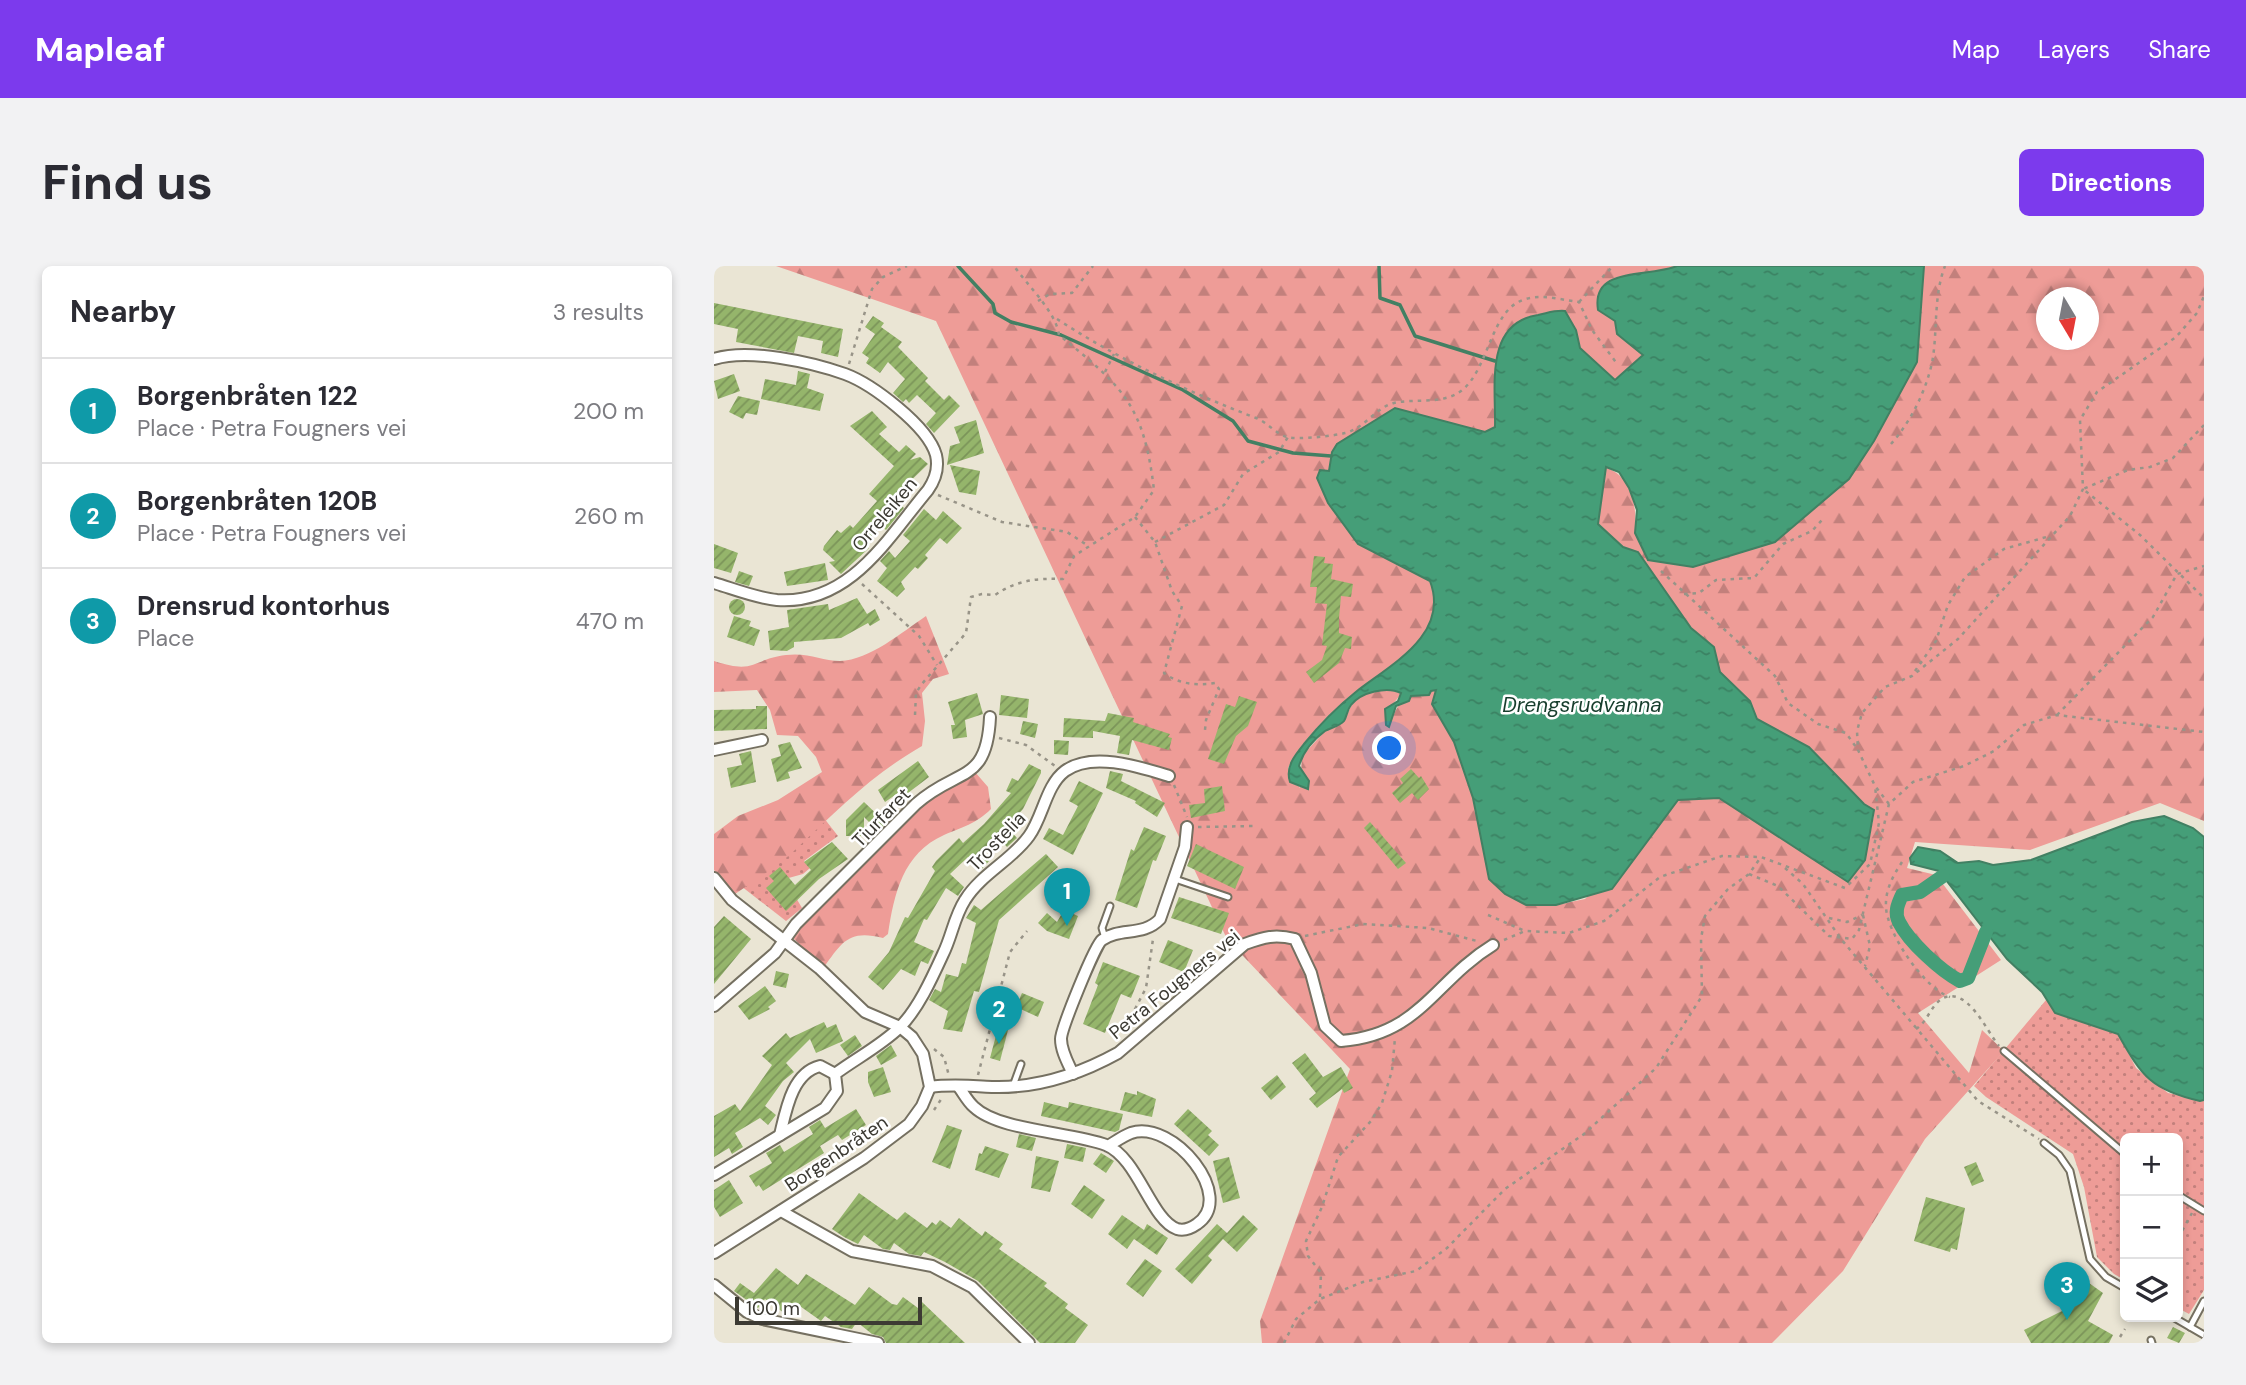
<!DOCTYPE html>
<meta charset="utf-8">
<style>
:root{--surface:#fff;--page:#f2f2f3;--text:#2b2b33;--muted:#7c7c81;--line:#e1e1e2;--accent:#7c3aed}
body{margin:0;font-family:"DM Sans",sans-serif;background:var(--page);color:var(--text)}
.controls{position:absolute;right:21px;bottom:21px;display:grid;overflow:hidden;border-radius:10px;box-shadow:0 4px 10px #0003}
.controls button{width:63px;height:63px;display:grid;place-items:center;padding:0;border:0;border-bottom:2px solid var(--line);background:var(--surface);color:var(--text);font:35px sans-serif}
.compass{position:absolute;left:1322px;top:21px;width:63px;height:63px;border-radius:50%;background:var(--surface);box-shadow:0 4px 10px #0003;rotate:170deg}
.scale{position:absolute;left:21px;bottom:18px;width:187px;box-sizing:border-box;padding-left:7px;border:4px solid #3c3a33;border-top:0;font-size:19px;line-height:24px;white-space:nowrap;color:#3c3a33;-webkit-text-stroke:5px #fff;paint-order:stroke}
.you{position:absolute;left:676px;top:483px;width:24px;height:24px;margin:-18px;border:5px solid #fff;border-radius:50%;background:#1a73e8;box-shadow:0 0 0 10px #1a73e833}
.badge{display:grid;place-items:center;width:46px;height:46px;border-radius:50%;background:var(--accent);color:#fff;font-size:23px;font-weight:700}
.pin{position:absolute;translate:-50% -58px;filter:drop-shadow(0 2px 4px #0008)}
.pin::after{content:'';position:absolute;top:37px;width:24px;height:21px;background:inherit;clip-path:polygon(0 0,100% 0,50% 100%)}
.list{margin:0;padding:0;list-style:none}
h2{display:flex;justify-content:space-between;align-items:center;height:91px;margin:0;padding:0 28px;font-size:30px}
h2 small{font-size:23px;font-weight:400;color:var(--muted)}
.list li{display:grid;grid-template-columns:46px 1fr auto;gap:21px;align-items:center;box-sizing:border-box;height:105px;padding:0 28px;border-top:2px solid var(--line)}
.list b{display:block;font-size:26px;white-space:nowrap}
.list p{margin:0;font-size:23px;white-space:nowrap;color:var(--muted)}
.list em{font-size:23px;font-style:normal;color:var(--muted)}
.icon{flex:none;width:38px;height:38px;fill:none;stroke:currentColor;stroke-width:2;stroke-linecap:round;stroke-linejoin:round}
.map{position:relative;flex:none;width:1490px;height:1077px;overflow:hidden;border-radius:10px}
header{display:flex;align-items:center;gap:42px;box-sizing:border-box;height:98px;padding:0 35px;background:var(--accent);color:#fff}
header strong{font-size:33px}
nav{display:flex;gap:38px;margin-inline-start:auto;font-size:24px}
.intro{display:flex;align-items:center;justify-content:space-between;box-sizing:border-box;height:168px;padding:0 42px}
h1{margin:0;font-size:49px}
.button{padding:18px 32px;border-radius:10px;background:var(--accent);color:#fff;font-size:24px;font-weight:700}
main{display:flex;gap:42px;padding:0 42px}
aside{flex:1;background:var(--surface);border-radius:10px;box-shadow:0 4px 10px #0003}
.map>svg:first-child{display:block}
.grass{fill:url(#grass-dots)}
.forest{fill:url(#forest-firs);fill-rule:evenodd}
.water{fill:url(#water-ripples);stroke:#428063;stroke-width:2}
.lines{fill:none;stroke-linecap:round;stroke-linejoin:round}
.stream{stroke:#428063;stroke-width:3.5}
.canal{stroke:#459e78;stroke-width:14}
.building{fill:url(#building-hatch)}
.lane-casing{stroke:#757061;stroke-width:9}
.street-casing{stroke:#757061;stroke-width:14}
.path{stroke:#989488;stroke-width:2.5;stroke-dasharray:3.5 5;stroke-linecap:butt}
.lane{stroke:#fff;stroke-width:5}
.street{stroke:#fff;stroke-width:10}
.labels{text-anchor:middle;stroke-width:5;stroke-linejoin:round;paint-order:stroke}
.street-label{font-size:19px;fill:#3c3a33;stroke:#fff}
.water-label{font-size:21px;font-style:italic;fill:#173e2d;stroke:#fff}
</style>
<header>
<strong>Mapleaf</strong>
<nav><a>Map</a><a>Layers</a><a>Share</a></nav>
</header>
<div class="intro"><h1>Find us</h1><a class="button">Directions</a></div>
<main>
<aside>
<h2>Nearby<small>3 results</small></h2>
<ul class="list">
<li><span class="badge" style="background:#0f9aa8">1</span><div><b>Borgenbråten 122</b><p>Place · Petra Fougners vei</p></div><em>200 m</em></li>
<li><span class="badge" style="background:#0f9aa8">2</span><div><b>Borgenbråten 120B</b><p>Place · Petra Fougners vei</p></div><em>260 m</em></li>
<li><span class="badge" style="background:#0f9aa8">3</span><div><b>Drensrud kontorhus</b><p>Place</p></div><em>470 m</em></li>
</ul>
</aside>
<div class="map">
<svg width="1490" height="1077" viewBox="0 0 1490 1077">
<defs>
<pattern id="grass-dots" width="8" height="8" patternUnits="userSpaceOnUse" patternTransform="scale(1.75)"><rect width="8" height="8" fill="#ee9c97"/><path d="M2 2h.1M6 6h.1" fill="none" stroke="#c2807c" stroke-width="1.8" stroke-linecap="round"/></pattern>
<pattern id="forest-firs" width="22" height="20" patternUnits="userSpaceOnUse" patternTransform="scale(1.75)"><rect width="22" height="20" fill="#ee9c97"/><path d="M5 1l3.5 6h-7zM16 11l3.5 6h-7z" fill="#c2807c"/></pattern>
<pattern id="water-ripples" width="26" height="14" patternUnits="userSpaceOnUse" patternTransform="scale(1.75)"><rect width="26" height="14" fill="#459e78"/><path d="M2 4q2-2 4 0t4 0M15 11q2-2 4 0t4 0" fill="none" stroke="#3b8263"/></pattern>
<pattern id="building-hatch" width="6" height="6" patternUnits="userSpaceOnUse" patternTransform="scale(1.75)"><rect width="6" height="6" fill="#95b56b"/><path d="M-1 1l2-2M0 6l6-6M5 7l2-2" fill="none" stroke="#7b9459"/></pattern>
</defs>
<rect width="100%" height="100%" fill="#eae5d4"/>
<!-- grass -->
<g class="grass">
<path d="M106,547L124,570L90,595L96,602L89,608L71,613L88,642L72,655L27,620Z"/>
<path d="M1332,734L1405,768L1422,802L1454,827L1490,834V1024L1475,1048L1464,1042V872H1411V1014L1400,1008L1383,991L1370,921L1359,888L1272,831L1260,820Z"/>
</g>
<!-- forest -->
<g class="forest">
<path d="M62,0H963C933,12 878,0 884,44L901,55L903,68L929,89L901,114L866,82L862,64L826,49L815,50L781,95V160L771,166L681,142L618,186L615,205L627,255L644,277L716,315C738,377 659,411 622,444C603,460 586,480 574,502L586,522L588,490L612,464L630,455L639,436L648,430L659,425L681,424L687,428L671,448L675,461C683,439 687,428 715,429L716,425L722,424C715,446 731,456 740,476C760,518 766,568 775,613L812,639H842L871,633L934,571L963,534L1005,532L1134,616L1151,594L1160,549L1159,544L1150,538L1095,481L1043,453L1036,435L1006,406L1000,381L977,362L924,287L909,281L884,258L891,201C919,211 923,240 921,267L979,301L1061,276L1135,213L1160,175L1203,96L1210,0H1490V555L1446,537L1316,584L1201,576L1193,602L1222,609L1287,694L1204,747L1255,807L1268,764L1290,785L1211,873L1129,1005L1058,1077H548L546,1055L636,803L513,673L222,55ZM1332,32H1374V74H1332Z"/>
<path d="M212,350L235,408L219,413L208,427L211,455L208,480C156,510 125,543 82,583C64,600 42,614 21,628L0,604V568L24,550L64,534L108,506L102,491L84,470L63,469L56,444L43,424L0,426V395C42,409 38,393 72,389C94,386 108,395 126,395C156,394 188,366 212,350Z"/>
<path d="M261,506L274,521L277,543C262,558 248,561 230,569C189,587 180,628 174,668L169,672C135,663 128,676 110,701L80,673L81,665L213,533Z"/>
</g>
<!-- water -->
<g class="water">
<path d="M963,0H1210L1203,96L1160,175L1135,213L1061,276L979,301L934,294L921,267L923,244L915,222L905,206L892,201L884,258L909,281L924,286L977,362L1000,381L1006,406L1036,435L1043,453L1095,481L1150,538L1160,544L1151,594L1134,616L1005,532L964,534L898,623L842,639H812L791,628L775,613L759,532L740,476L718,438L722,424L717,425L715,429L697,430L695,435L682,440L675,461L672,459L671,443L684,435L687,427C673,420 647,426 637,439C633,444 633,450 630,455C626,460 616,462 611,465C599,474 589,486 585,500L595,515L594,523L576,516C571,501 581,489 590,478C606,458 623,441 643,425C678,398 736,368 716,315L644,278L614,237L603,212L606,204L615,205L618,186L623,178L681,142L771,166L781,161C782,121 770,57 824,49C834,47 841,44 851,45L862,64L866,82L901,114L929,89L903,68L901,55L884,44C877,0 933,12 963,0Z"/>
<path d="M1450,550L1479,562L1490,571V834L1486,835C1438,824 1428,811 1404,768L1341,747L1328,726L1293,693L1225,605L1197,598L1196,592L1204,581L1226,585L1244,597L1265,595L1279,599L1317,594L1418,556Z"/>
</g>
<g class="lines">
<!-- stream -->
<g class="stream">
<path d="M244,0L279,38L281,47L297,56L347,69L469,124L519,155L534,175L579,187L617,190"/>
<path d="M665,0L666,32L686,39L701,70L781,95"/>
</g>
<!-- canal -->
<path class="canal" d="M1229,610L1206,626L1188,629C1184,638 1180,646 1185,656C1195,676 1227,705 1246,715L1254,712L1272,666"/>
</g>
<!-- building -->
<g class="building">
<path d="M0,37L129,63L124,91L107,87L109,75L84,70L80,87L22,76L24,63L0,58Z"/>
<path d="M159,50L170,57L167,61L188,76L184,81L214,112L211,115L230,134L235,129L246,140L220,167L212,158L222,147L203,129L195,137L192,133L189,136L179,127L191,113L174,96L166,107L152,97L155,92L148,87L161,68L151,61Z"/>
<path d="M84,105L96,108L93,122L110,128L106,145L47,133L51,113L82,119Z"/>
<path d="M20,108L26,125L4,133L0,115Z"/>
<path d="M24,130L46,135L43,149L32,147L29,153L15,146Z"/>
<path d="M158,145L173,161L165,168L185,186L192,179L202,188L196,194L206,191L214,198L179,232L190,242L172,264L167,260L150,278L155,282L127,308L115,296L121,295L109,284L110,280L123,264L127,267L136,259L139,262L163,235L155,228L180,200L136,160Z"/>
<path d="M262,154L270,187L233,199L236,180L246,177L240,161Z"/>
<path d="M236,199L266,205L262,229L245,226Z"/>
<path d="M210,243L222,254L229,245L248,262L233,278L226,272L224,274L211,289L214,292L204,303L201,301L187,316L191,323L183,331L163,315L173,302L166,295L175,285L181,292L196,275L189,269Z"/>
<path d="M0,278L24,287L17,307L0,302Z"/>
<path d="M600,290L611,291L610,297L619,298L617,313L639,318L637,331L627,330L625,352V367L638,371L637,383L631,382L625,397L600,417L592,406L608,394L613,380L608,379L613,338L601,337L603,321H596Z"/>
<path d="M111,297L114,314L73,320L70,306Z"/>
<path d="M25,305L39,310L35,320L21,316Z"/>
<path d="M143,332L153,348L161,343L166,354L156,360L154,357L127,372L80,376V381L73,385L56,384L54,365L75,361L73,344L114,338L115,344Z"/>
<circle cx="23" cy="341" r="8"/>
<path d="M20,350L37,355L35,360L46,364L40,380L13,371Z"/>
<path d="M263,427L269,448L251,454L253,471L239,473L237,459H241L234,436Z"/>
<path d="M287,429L315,433L313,452L285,449Z"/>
<path d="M525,430L543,436L534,460L522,470L510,498L494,493L512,438L521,441Z"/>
<path d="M42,440H53V463L0,465V444L42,443Z"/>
<path d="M394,447L420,452L419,456L456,468L454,471L458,472L455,484L418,474L415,489L403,487L406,470L379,465V472L349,471L350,452L391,455Z"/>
<path d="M309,455L324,458L321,472L306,468Z"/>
<path d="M340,474L355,475L354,489L340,488Z"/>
<path d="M76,476L88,502L74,506L76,512L63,516L57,493L67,490L64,479Z"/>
<path d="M37,485L42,516L17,522L13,502L28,499L25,488Z"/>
<path d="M204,495L215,511L190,530L187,525L171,536L164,524Z"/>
<path d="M315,498L327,504V507L309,543L293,561L303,572L293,581L284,571L267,586L275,595L266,605L254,591L236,608L250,621L244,630L232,622L213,654L210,653L200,676L220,685L214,698L207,695L201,710L187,703L169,724L154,711L175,686L191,651L194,652L221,605L218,601L222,595L245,572L249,577L270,558L297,527L292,525L298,512L304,515Z"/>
<path d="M697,503L705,512L707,510L715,523L704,534L698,527L686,537L678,527L689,517L686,513Z"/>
<path d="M396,505L409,508L407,515L451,537L443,551L421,537L422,535L392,522Z"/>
<path d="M365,515L389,527L359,589L329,573L335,562L349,569L364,540L355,535Z"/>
<path d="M508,520L511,545L477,552L475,539L491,537L490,523Z"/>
<path d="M150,536L172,557L164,565L150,551V570H132V554Z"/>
<path d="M656,556L692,597L684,603L650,562Z"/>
<path d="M430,561L452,570L442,595L439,594L423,642L401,634L417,583L420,585Z"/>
<path d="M118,576L134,593L105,613L72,645L52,622L60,615L55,610L66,601L81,619L97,604L90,596Z"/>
<path d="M482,578L530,601L521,623L473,600Z"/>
<path d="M332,588L344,601L285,654L265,726L260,725L248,766L229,763L234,745L215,734L221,723L227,726L232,708L244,711L248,697L252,698L262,657L252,652L260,639L267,644Z"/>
<path d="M465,631L515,647L507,668L457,652Z"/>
<path d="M350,644L364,650L355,673L333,665L324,657L333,647L343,656Z"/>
<path d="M10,650L37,673L0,718V661Z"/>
<path d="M454,674L479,684L470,706L445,696Z"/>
<path d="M389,696L426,710L417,732L407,728L391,767L369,758L384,719L381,717Z"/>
<path d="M62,705L75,708L72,722L59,719Z"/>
<path d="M51,720L62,735L54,741L56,743L35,754L24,740Z"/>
<path d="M308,727L330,736L324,751L302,741Z"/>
<path d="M110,756L113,762L122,758L129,775L102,787L96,773L72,797L80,806L69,815L51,840L62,849L54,859L46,852L21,867L29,881L18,888L15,882L0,891V850L21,838L26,845L58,799L48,790L72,767L76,772Z"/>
<path d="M284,762L294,764L286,795L276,792Z"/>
<path d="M141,769L148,780L134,790L126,779Z"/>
<path d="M177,779L183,790L167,799L162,790Z"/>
<path d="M591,787L609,811L627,801L639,822L630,827L628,823L603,842L595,833L602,827L578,797Z"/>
<path d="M169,801L177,826L160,831L154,816V806Z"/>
<path d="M563,809L572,821L557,834L547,822Z"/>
<path d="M423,825L442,833L438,851L406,844L411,826L423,829Z"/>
<path d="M330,836L354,842L355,836L409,848L405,864L401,866L327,850Z"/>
<path d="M142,843L152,859L128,874L124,869L106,880L110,887L49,925L45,919L42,921L35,910L58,897L52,887L66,879L70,886L99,868L95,861L106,854L111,862Z"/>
<path d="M474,843L498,865L494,869L505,879L495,890L460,858Z"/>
<path d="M233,859L248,864L236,903L218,896Z"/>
<path d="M305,868L322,872L318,885L302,881Z"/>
<path d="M353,878L372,882L369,896L350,892Z"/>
<path d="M271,880L295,888L285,912L261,904L265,887L268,888Z"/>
<path d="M387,887L400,895L392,907L379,898Z"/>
<path d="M322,890L345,895L336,926L317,922Z"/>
<path d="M515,891L526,932L509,937L499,895Z"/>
<path d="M1262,896L1270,915L1258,920L1250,901Z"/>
<path d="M15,914L29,937L6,951L0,941V924Z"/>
<path d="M370,919L391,934L378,953L357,938Z"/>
<path d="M145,927L183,954L191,946L213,962L218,956L222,959L226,954L237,962L245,952L268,970L271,965L289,978L285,983L333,1017L330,1020L354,1038L351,1042L374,1059L361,1077H326L264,1015L231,996L210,986L207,990L195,988L180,977L176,984L169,983L150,969L144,978L130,971L118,963Z"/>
<path d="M1212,931L1251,942L1243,984L1237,982L1236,986L1200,975Z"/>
<path d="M408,949L430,964L433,958L454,972L443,989L420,973L413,983L394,968Z"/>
<path d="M529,949L544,963L523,986L509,973L494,990L498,994L478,1018L461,1003L503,958L513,967Z"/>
<path d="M431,993L448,1005L429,1031L412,1018Z"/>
<path d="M62,1002L84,1019L92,1008L141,1039L155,1021L178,1038L183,1039L189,1031L204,1042L208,1036L251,1077H172L169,1071L158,1068L143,1056L138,1063L127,1061L111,1050L107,1055L83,1038L74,1050L51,1033L44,1042L20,1025L26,1017L40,1027Z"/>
<path d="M1368,1012L1389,1027L1374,1055L1399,1069L1395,1077H1317L1310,1064L1350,1044Z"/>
<path d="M1459,1061L1471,1067L1465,1077L1453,1072Z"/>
</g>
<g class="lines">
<defs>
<g id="lane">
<path d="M461,613L514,631"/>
<path d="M391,672L388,662L396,640"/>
<path d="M1290,785L1411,888"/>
<path d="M299,820L307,798"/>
<path d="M1330,877L1345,889L1356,905L1376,993L1392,1011L1411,1022"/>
<path d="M1464,929L1490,945"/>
<path d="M1459,1051L1490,1069"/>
<path d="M1476,1061L1490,1035"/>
<path d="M1437,1074L1438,1077"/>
</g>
<g id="street">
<path d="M0,93C34,82 97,96 131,108C158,118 214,160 222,189C225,202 221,214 214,224C173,273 136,339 63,334C42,332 20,323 0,317"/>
<path d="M0,484L48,474"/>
<path d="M0,612L18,634L105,702L151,746L186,761L198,771L209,788L216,821L208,840L195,858L150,892L0,987"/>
<path d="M0,740L61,687L82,658L202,538C243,501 273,519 276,451"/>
<path d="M359,808C354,797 347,785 347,773C347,763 381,679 388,674C406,661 429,671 446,653L471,581L473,561"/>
<path d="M244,820C249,826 253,835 260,841C285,865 358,866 392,879C424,892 437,954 463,963C470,965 476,963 483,958C523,931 459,853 417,867C409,870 401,876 394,880"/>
<path d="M216,821C237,818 258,820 280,821C324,822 366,808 404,787L531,678C550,671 561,668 581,673L597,707L611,760L627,775C706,769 720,715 779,679"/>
<path d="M66,869C72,844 78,807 106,800L121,808"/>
<path d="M0,909L111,842L123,825L121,808C141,793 168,779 186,761C204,743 218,712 229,688C238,670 240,651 251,634C267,608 298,594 315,570C329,551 332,519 351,505C378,485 426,501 455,510"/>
<path d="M67,945L138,985L218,1000L258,1021L315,1077"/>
<path d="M0,1019L33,1046L48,1053L164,1077"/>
</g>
</defs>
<!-- lane casing -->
<use href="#lane" class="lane-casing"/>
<!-- street casing -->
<use href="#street" class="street-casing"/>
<!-- path -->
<g class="path">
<path d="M324,35L336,28L358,27L379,0"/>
<path d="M865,36L899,0"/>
<path d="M343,53C406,94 472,125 542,152C553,156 562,168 573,171C583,174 620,170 631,167C650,163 662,141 680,137C701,132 728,139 747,125C776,103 776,42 812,33C829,28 848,34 865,36L878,64L904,99"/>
<path d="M135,98L158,23L169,11L193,0"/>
<path d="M391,106L400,88"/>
<path d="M1490,159L1459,192L1436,201L1414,204L1369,223L1426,269L1490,332"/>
<path d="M1177,178C1197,155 1211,127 1218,97C1224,65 1219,31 1231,0"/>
<path d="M224,229L288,256L353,266L373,279"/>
<path d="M421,251L441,276L458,325L468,340L450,407C464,418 483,420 501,417L505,423L492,454L491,464"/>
<path d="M441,276L510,239L529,208L565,186L574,171"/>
<path d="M947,305L1061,410L1074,437L1104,458L1132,467L1142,481"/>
<path d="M148,318L205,370L223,399"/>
<path d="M970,328L985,327L1002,314L1040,312L1069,278L1098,265L1108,254"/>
<path d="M1201,405L1222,375L1234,339L1251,311L1290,283L1336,270"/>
<path d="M201,449L202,427L207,419L252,367L257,331L268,328L281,329C303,314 323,312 349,313L360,290L421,251L440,224C430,139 409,121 345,69C342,46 314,20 300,0"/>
<path d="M1343,449L1439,351L1463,308L1490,300"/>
<path d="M285,472L312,479L341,500"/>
<path d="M460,519L473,551"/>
<path d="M1175,538L1161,520L1144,484L1143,465L1148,447L1171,421L1198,410L1244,373L1356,250L1369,223L1366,154L1383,126L1462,71L1483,47L1490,30"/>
<path d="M484,561L541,560"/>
<path d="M1188,596C1179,610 1171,624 1172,641C1173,668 1211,723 1236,731"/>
<path d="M1071,602L1089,618L1127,673L1264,835L1325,873"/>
<path d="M1035,608L1064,620L1115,670L1138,673L1145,664L1175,538L1199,516L1250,500L1280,485L1310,459L1343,449L1490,466"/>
<path d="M774,649L811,665"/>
<path d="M1149,649L1156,680L1151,700"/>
<path d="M1115,652L1133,656L1148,649"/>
<path d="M591,670L649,658L714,662L763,675"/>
<path d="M790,674L811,665L855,667L890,655L946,611L1008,590L1047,591L1131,622L1156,598L1165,557L1161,520"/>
<path d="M420,760L421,743L432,722L439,673"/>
<path d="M1202,763C1213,756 1216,742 1226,734C1252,716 1273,766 1285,780"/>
<path d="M220,783L230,791L235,810"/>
<path d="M264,809L296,686L313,665"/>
<path d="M220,844L228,832"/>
<path d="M1464,972L1478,947"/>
<path d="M606,1031L607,1007L594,990L592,975L608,941L624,891L657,855L668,837L678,805L681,772"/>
<path d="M1406,1071L1411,1063"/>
<path d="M570,1077L582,1053L606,1033L649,1016L702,1005L733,982L791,923L870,868L942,802L988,730L987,673L991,650L1014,623L1035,608L1047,591"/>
</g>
<!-- lane -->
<use href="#lane" class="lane"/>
<!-- street -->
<use href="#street" class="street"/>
</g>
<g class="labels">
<!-- street labels -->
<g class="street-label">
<text transform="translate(170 248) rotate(-50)" y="7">Orreleiken</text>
<text transform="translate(167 551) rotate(-46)" y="7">Tiurfaret</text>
<text transform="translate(282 575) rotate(-46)" y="7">Trostelia</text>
<text transform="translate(460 718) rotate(-39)" y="7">Petra Fougners vei</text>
<text transform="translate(122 887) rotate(-34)" y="7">Borgenbråten</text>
</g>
<!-- water labels -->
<g class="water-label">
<text x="868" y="446">Drengsrudvanna</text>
</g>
</g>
</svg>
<div class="controls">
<button>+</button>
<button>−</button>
<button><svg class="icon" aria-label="layers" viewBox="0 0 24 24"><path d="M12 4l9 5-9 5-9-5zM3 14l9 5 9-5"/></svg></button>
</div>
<svg class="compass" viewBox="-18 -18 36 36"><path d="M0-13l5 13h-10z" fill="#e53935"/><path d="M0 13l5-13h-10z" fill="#7c7c81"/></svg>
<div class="scale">100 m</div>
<div class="you"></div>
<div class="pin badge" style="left:353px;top:660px;background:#0f9aa8">1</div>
<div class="pin badge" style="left:285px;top:778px;background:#0f9aa8">2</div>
<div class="pin badge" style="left:1353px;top:1054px;background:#0f9aa8">3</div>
</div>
</main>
